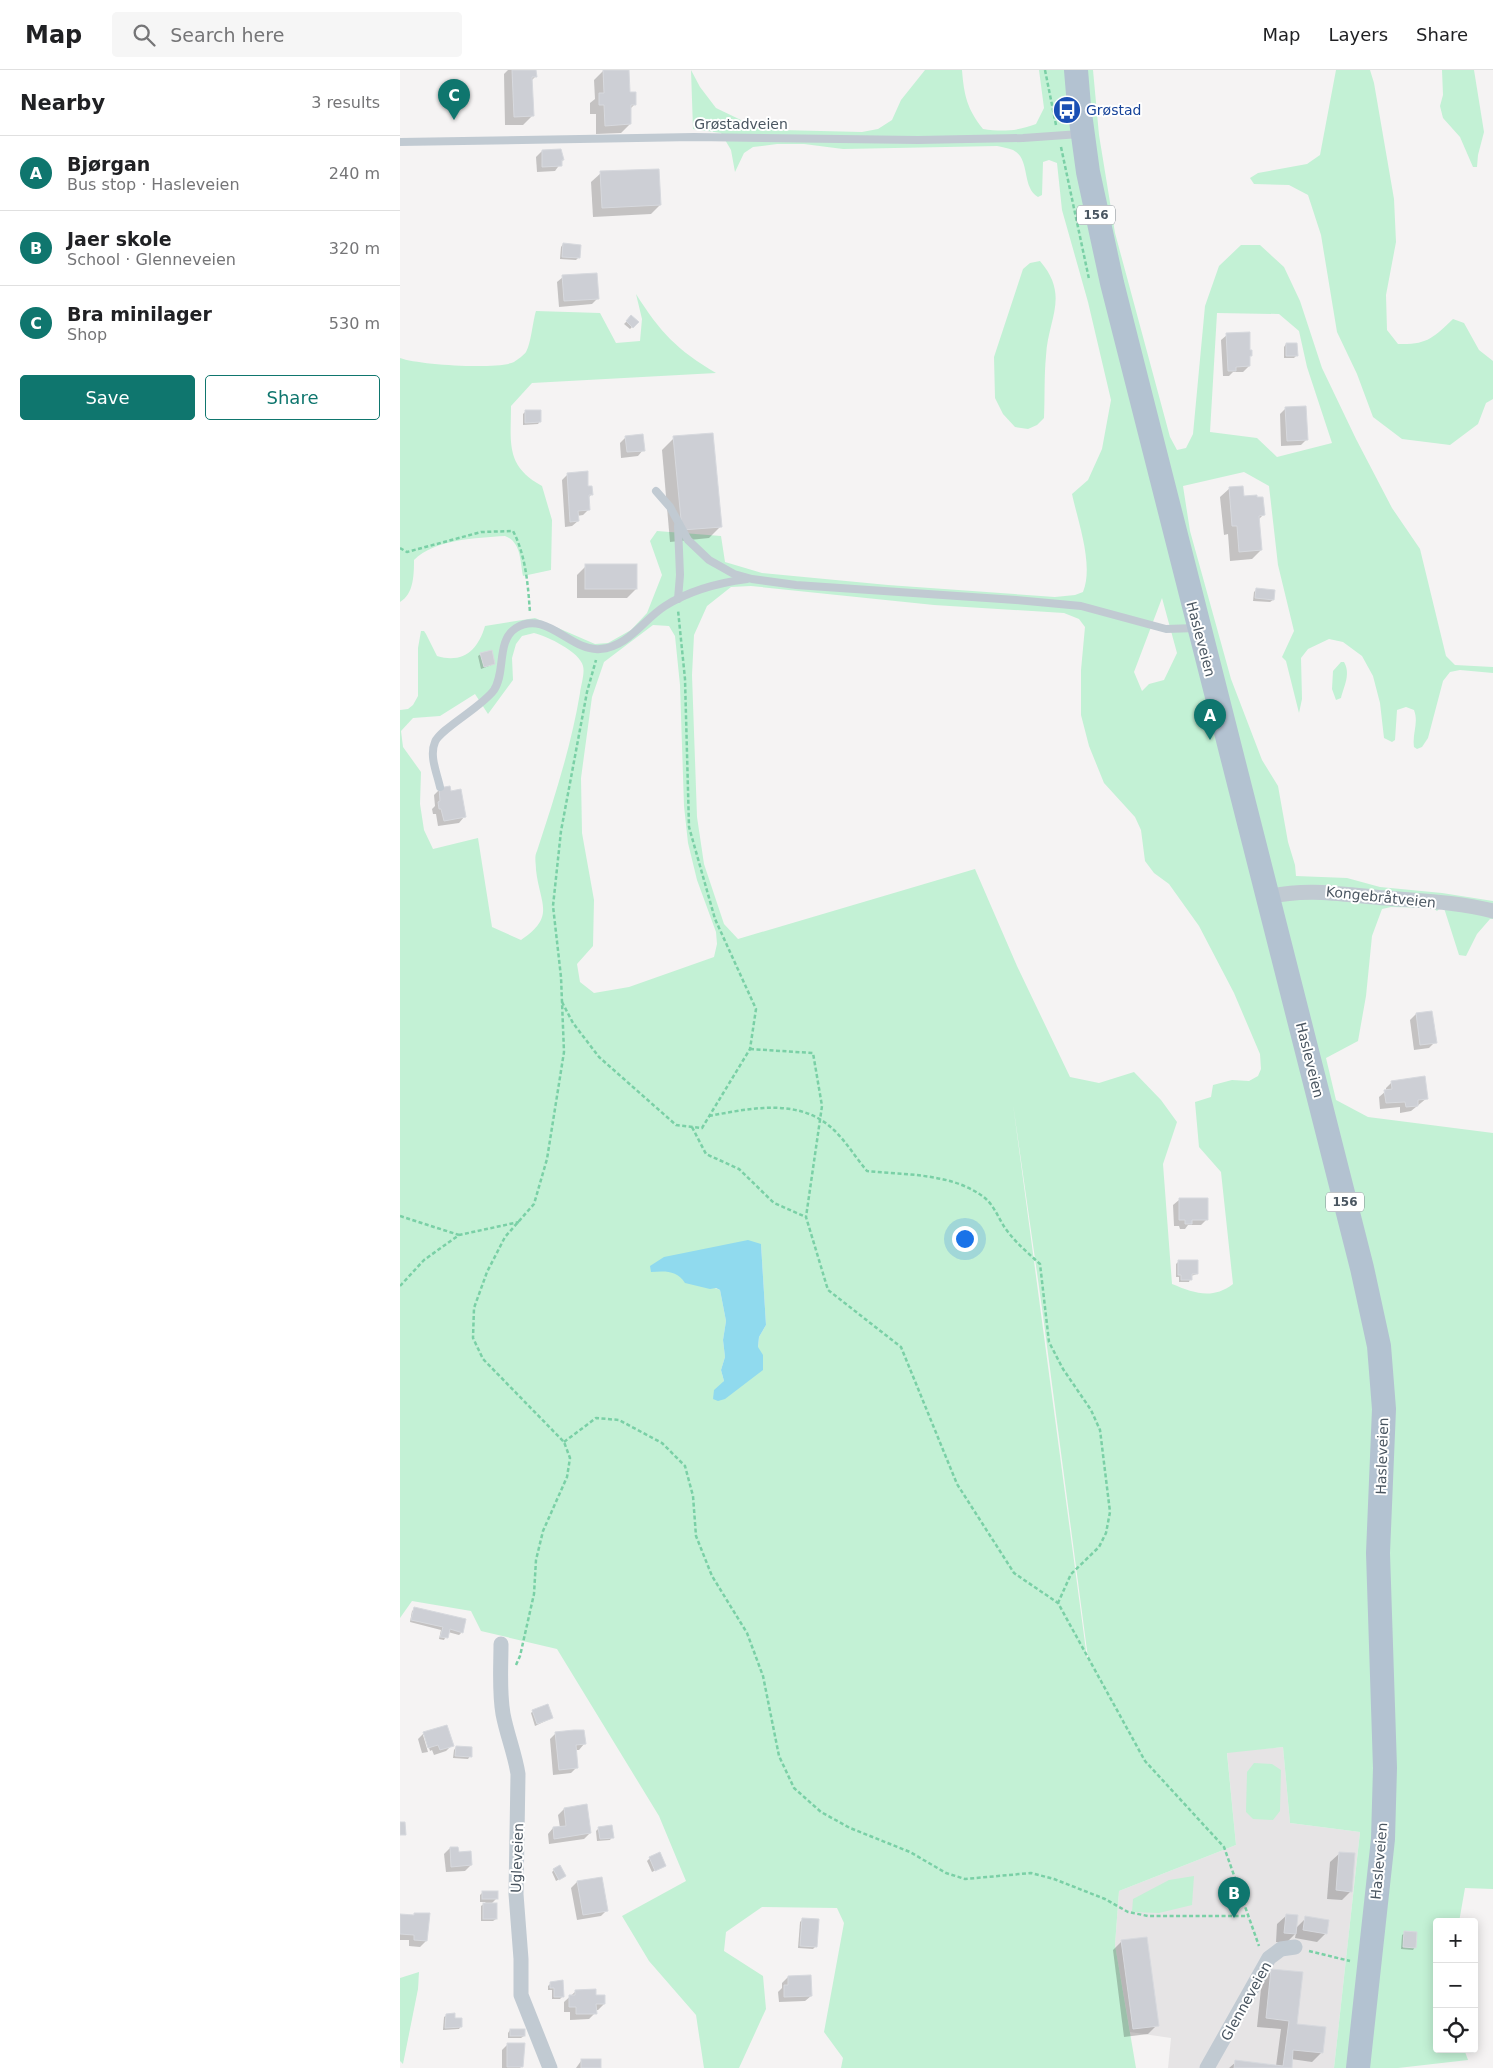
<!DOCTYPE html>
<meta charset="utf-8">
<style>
:root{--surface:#fff;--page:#f6f6f6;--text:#202124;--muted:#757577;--line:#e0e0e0;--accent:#0f766e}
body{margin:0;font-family:"DejaVu Sans",sans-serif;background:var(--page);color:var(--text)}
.controls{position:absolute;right:15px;bottom:15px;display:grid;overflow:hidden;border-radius:5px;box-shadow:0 2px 12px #0003}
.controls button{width:45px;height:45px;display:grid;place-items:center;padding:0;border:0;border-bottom:1px solid var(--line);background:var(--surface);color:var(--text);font:25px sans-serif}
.you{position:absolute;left:564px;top:1168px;width:18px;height:18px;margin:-12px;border:4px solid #fff;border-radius:50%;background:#1a73e8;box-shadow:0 0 0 8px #1a73e833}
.badge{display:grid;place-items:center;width:32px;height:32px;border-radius:50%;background:var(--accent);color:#fff;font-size:16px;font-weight:700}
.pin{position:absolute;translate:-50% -41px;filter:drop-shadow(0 1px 2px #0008)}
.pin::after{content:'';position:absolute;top:26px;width:18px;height:15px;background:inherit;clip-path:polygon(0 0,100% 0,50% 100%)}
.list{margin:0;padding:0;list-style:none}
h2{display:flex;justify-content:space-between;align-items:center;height:65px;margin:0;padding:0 20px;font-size:21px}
h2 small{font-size:16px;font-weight:400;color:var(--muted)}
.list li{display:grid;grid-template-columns:32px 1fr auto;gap:15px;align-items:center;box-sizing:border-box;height:75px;padding:0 20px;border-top:1px solid var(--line)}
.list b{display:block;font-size:19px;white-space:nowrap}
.list p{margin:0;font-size:16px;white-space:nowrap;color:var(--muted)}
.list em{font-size:16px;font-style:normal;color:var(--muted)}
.actions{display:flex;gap:10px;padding:15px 20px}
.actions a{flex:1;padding:11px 0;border:1px solid var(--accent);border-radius:5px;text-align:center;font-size:18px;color:var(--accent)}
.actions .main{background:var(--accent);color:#fff}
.icon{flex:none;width:28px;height:28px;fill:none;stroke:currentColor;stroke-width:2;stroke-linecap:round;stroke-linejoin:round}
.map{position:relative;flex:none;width:1093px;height:1998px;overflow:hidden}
header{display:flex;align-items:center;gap:30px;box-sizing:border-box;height:70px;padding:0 25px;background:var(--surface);border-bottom:1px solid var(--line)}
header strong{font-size:24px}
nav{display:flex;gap:28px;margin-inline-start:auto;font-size:18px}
.search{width:350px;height:45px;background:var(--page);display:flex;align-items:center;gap:12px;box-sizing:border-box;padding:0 18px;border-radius:5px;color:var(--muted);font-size:19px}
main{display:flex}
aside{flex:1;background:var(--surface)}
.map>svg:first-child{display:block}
.education{fill:#e6e4e5}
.green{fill:#c3f1d5;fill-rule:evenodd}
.water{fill:#90daee}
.shadow{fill:#0003}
.building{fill:#cdcfd5;stroke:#d7d9de}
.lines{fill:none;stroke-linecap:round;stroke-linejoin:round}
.path{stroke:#7ad0a6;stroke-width:2.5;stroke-dasharray:4 2.5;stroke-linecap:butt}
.lane{stroke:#c1cad2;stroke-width:8}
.street{stroke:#c1cad2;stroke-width:15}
.primary{stroke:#b3c2d1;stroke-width:24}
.labels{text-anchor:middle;stroke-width:4;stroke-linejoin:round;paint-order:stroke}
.shield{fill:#fff;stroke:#808990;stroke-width:1}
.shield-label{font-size:12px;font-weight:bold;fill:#4a5661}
.transit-label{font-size:14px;fill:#164399;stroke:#fff;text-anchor:start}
.street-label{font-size:14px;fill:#4a5661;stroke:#fff}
</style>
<header>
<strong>Map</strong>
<div class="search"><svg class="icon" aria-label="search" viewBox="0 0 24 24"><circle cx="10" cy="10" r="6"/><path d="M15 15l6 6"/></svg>Search here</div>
<nav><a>Map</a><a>Layers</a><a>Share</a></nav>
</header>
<main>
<aside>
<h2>Nearby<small>3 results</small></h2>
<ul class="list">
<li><span class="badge">A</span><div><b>Bjørgan</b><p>Bus stop · Hasleveien</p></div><em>240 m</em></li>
<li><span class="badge">B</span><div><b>Jaer skole</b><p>School · Glenneveien</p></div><em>320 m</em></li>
<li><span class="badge">C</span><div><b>Bra minilager</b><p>Shop</p></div><em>530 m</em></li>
</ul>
<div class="actions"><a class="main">Save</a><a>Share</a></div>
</aside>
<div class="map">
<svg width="1093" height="1998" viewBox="0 0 1093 1998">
<rect width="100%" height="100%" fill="#f5f3f3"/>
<!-- education -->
<path class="education" d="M883,1677L890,1753L960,1762L934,1998H768L771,1968L730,1962L715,1875L719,1821L836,1775L827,1682Z"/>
<!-- green -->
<g class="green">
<path d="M291,0L300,17L316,38L343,51L379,60L462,62L478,59L492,50L501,30L525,0H562C564,25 567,39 583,59C602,62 618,61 636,54L644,38L639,0H693L699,65L715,163L770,367L777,380L786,378L793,364L805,236L819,196L841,175H860L884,197L900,231L922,298L956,369L992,438L1020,479L1046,586L1055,595L1093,597V603L1060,600L1050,602L1043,611L1028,668L1022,677L1017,679L1014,677C1012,663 1019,653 1014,640L1006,637L997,640L995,670L992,672L984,668L980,633L973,606L962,586L943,572L929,569L908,579L901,588L902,629L899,643L886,591L882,587L894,561L878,495L869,416L844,402L783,416L790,461L831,609L862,690L878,716L888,772L895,795L896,806L947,808L980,817L1042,823L1093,831V849H1090L1077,864L1066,886L1059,885L1044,838L1039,839L1037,841L1033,838L991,837L982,839L972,866L966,926L958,971L926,988L936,1030L968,1047L1093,1063V1819L1065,1818L1059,1852H1037V1979H1064L1068,1990L998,1998H934L960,1762L890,1753L883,1677L827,1683L836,1775L719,1821L715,1875L736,1998H441L443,1988L424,1962L444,1853L437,1838L362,1837L326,1862L324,1881L363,1906L366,1939L339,1998H304L296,1945L249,1891L222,1846L286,1811L259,1746L157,1579L81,1561L71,1541L12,1531L0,1548V640L8,639L13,635L18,626V578L21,561H24L26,564L37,586C63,594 78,580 85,556L135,548L195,574L208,573L231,560L247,543L262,505L250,471L257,461L321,466L325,492L362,503L488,515L655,527L675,525L683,522C694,495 678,452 672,424L688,410L702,379L711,330L688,232L662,140L657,93L649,90L643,92L642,125L638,127C621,117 631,89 613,80C608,78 602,77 597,76L443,79L404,74H377L353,77L344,83L335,102L331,80L321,63L293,59ZM817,243L879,244L899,261L907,297L932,373L877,387L857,368L810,362ZM351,516L534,535L664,543L679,549L685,557L681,600V645L689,676L704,713L735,747L741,760L745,791L754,803L769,814L799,856L834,923L860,984L861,999L858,1006L849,1011L832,1010L813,1015L811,1027L795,1032L799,1077L821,1102L833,1214C812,1230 794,1223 772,1214L763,1094L777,1052L761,1030L734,1002L699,1013L670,1007L617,896L575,799L338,869L324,854L304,794L297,747L292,605L294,565L307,536L331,517ZM762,528L777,583L764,610L749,614L742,621L734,602ZM253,555L269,556L275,566L280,615L284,736L288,773L297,810L316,862L317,874L314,887L229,917L194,923L180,912L177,894L193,876L194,830L182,763L181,708L192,627L204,592ZM134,563C147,566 180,582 183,596C185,603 181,615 180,623C171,677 154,729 137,781C134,787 136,793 136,800C140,835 156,846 121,870L92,857L78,768L33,779L24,760L20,734L21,702L3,677L1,661L13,648L40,646L75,624L88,644L113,610L112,588L116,574L122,566ZM613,1034L642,1238L688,1588H687ZM361,1174L366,1255L359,1267L358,1277L313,1329L324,1311L321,1300L325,1287L323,1270L326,1251L320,1220L269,1201Z"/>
<path d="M936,0H970L974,13L994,129L996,172L986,225L987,260L998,274C1027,275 1033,268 1053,249L1064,253L1079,280L1093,291V329L1086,333L1078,354L1050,375L1002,369L973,347L957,304L937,262L921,165L908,125L889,115L854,114L850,108L858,103L907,94L920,85Z"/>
<path d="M1042,0H1074L1084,62L1078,85L1077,97H1073L1060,67L1043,48L1040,36L1043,25Z"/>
<path d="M640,191C670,226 648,248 646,286C644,307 645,327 644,348L637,355L628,359L615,357L603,344L595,328L594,287L623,199L630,193Z"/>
<path d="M236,224C260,262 277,280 316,303L132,313L111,336C111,373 105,396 142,416L152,450L151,500L123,506C120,490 121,472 105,466C76,468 35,469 14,490C14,504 14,524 0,532V288C19,295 97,300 114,292C117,290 124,285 126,282C131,274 133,250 136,241L200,243L216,273L240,271L242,249Z"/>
<path d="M941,592H944C951,604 944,616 941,628L936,630L932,619L933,601Z"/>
<path d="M854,1693L872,1694L881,1700L880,1741L873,1750L853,1749L846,1742L847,1702Z"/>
<path d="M794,1806L792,1835L759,1843L732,1842L733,1829L769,1810Z"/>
<path d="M19,1902L18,1919L3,1994L0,1991V1908Z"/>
</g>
<!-- water -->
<path class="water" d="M348,1170L361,1174L366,1255L359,1267L358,1277L363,1285V1300L325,1329L318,1331L313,1329L314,1320L324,1311L321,1300L325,1287L323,1270L326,1251L320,1220L316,1218L310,1219L285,1213C277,1200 265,1201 251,1202L250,1196L264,1187Z"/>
<!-- shadow -->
<g class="shadow">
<path d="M108,0H135V7L131,11L132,46L123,55H105L104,4Z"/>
<path d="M203,1L229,24L235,34L229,40L230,54L221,63L196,64V44H190V33L195,29L194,10Z"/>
<path d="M142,81L163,90L155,101L137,102L136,87Z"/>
<path d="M201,103L260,135L251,144L193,147L191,112Z"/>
<path d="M163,174L178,188L176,190L160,189L161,177Z"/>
<path d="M163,207L198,228L192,234L159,237L157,212Z"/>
<path d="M231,247L237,252L230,259L224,254Z"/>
<path d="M827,265L849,281L851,285L849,288V296L843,302H833L829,306H823L821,270Z"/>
<path d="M886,274L896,286L894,288H884V277Z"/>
<path d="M886,338L907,369L901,375L881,376L880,344Z"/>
<path d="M125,342L140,351L138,354L123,355V344Z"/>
<path d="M226,367L243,380L238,386L221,388L220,373Z"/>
<path d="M274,368L321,456L309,468L270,472L262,380Z"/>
<path d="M168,404L187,417L191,425L188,428L189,439L183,445L177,446L178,451L172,456L165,457L162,410Z"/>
<path d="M830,418L863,445L858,450L861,480L852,489L830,491L828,464L824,465L820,427Z"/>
<path d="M186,496L236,519L227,528H177V505Z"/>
<path d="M856,520L873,530L870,532L853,531L854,522Z"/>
<path d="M81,584L94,594L81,599L78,586Z"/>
<path d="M40,719L50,722L64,747L59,753L38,756L36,744H33L32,739L35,736L34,725Z"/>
<path d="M1016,944L1035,972L1029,978L1014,980L1010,950Z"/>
<path d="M992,1012L1027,1028L1011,1041L1000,1043V1037L980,1039L979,1027L986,1021V1018Z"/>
<path d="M779,1130L807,1149L801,1155H788L785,1159H780L779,1156H774L773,1135Z"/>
<path d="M778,1192L797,1204L791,1206L789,1212H779V1207H776V1194Z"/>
<path d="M15,1539L62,1562L59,1565L48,1562L44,1570L39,1569L41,1560L10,1552L12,1541Z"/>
<path d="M133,1641L152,1648L135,1656L131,1643Z"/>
<path d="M24,1663L52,1675L46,1681L34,1685L32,1680L30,1681L25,1665H23L28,1682L22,1683L18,1669Z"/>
<path d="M156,1663L184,1674L179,1680H175L177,1697L171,1703L153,1705L150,1669Z"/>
<path d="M56,1677L70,1686L68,1689L53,1688L54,1680Z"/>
<path d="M164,1739L190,1763L184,1769L149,1774L148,1764L153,1758H160L158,1745Z"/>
<path d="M199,1758L212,1767L210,1770L197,1771L196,1761Z"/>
<path d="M50,1778L71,1795L65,1801L46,1802L44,1784Z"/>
<path d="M940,1783L951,1821L942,1830L927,1829L930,1792Z"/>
<path d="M250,1788L264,1796L252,1802L247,1791Z"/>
<path d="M154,1800L165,1806L156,1811L152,1802Z"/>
<path d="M177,1812L207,1840L201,1846L177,1850L171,1818Z"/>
<path d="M83,1822L96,1829L91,1834L96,1849L93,1851H81V1836L86,1832H80V1825Z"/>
<path d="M0,1845H29L26,1871L20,1877L9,1876V1870H0Z"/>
<path d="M887,1845L896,1858L906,1848L926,1863L917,1872L895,1868L896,1863L886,1873L876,1872L877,1854Z"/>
<path d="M403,1849L416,1876L413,1879L398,1878L400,1852Z"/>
<path d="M1005,1863L1015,1877L1013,1880L1001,1879L1002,1865Z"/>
<path d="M722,1871L757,1955L748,1964L724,1967L713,1880Z"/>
<path d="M872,1900L895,1955L921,1983L912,1992L891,1989L890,1998H829L836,1992L876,1996L881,1959L857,1957L862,1909Z"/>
<path d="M388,1907L411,1926L405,1931L379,1932L378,1922L382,1918V1913Z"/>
<path d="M151,1913L163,1926L160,1929H152V1920H148V1916Z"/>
<path d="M176,1921L195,1926L204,1934L198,1940H195V1943L189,1949L170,1950V1942H164V1932Z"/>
<path d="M47,1945L54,1949L61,1956L59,1959L43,1960L44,1947Z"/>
<path d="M110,1960L124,1966L121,1968H108V1963Z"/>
<path d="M108,1974L122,1996L120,1998H102V1980Z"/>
<path d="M181,1991L200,1998H176Z"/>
</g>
<!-- building -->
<g class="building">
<path d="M112,0H136L137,7H132L134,46L114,47Z"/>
<path d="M203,0H229L230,22H236V35H231V54L205,56L204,35H199V23H204Z"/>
<path d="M161,79L164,90H162V96L142,97V80Z"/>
<path d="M259,99L261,135L202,138L200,101Z"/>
<path d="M163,173L181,175L180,188L162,187Z"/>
<path d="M197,203L199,229L164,231L162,205Z"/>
<path d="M231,245L239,252L233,258L226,251Z"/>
<path d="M850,262V280H852V286H850V296L836,297V301H828L826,263Z"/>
<path d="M886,273H897L898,286H886Z"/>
<path d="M906,336L908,370L887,371L885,337Z"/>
<path d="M125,340H141V352L125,353Z"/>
<path d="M313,363L322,457L282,460L273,366Z"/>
<path d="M243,364L245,381L227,382L225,366Z"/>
<path d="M188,401V416H192L193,425H189L190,440L178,441L179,451L170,452L167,403Z"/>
<path d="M843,416L844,426L857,425V427H863L865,445L859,446L862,480L839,482L837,456H832L829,417Z"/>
<rect x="185" y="494" width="52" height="25"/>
<path d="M856,518L875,520L874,530L855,528Z"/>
<path d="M92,580L95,594L84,597L80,583Z"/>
<path d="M50,716L51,721L61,719L66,747L44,751L41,739H39L38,732L40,731L39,718Z"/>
<path d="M1032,941L1037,973L1020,975L1016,943Z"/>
<path d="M1025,1006L1028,1029L1018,1030V1036L1006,1037L1005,1032L986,1033L984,1020L992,1019L991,1011Z"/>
<path d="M779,1128H808V1150H792V1154H785V1150H779Z"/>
<path d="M778,1190H798V1204H792V1210H781V1205H778Z"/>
<path d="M14,1537L66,1549L63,1563L50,1559L48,1568L40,1567L43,1557L11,1550Z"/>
<path d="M148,1634L153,1648L137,1654L132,1640Z"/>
<path d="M47,1655L54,1676L40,1680L38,1675L28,1678L23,1662Z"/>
<path d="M174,1660H184L186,1674L176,1675L178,1698L159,1700L155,1662Z"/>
<path d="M56,1676L72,1677V1687L55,1686Z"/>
<path d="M187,1734L191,1763L154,1769L153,1757L166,1756L164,1738Z"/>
<path d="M0,1752H5L6,1765H0Z"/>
<path d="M212,1755L214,1768L200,1769L198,1757Z"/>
<path d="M50,1777H58L59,1782L71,1781L72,1795L51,1797Z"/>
<path d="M260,1782L266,1796L255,1801L249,1787Z"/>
<path d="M939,1782L955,1783L952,1822L936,1820Z"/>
<path d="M160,1795L166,1806L159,1810L153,1799Z"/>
<path d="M202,1807L208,1841L183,1845L177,1811Z"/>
<rect x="82" y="1821" width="16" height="8"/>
<rect x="83" y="1833" width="14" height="16"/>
<path d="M14,1843H30L27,1871L14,1870V1865L0,1864V1844L14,1845Z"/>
<path d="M886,1844L898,1845L896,1864L884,1863Z"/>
<path d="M905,1846L929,1850L927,1864L903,1860Z"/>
<path d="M402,1848L419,1849L417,1877L400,1876Z"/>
<path d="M1004,1861L1017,1862L1016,1878L1003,1877Z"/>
<path d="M747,1867L759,1956L733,1959L721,1870Z"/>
<path d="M871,1899L903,1902L897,1954L926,1957L923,1983L893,1980L892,1998H834L835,1990L883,1996L889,1951L866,1948Z"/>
<path d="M411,1905L412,1926L384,1927V1915H388V1906Z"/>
<path d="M163,1910L164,1927H154V1918H150V1912Z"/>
<path d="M196,1919V1925H205V1934H196L197,1944H176V1937H169V1925H175V1920Z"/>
<path d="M55,1943V1948H62V1957L45,1958L46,1944Z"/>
<rect x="110" y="1959" width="15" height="7"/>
<path d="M107,1973H125L123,1997H107Z"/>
<rect x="181" y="1989" width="20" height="9"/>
</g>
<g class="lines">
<!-- path -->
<g class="path">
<path d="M645,0L656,55"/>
<path d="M661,77L689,209"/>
<path d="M0,478L7,482L81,462L113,461C126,486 128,515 130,543"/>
<path d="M162,932L173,953L199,987L276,1055L302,1058L350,979L356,939L315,849L289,757L285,609L278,540"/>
<path d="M350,979L413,983L422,1036L406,1147L428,1220L501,1277L557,1414L614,1503L658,1533L745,1691L824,1777L859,1876"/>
<path d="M309,1046C352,1038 401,1027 435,1061C447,1073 456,1088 467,1101C506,1105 555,1103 586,1129C594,1136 599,1149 605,1158C615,1172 628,1183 640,1194L649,1272L663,1299L691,1340L700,1360L710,1442L706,1463L699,1477L671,1504L658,1533"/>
<path d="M292,1057L306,1084L339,1099L374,1133L406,1147"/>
<path d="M0,1146L59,1165"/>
<path d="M0,1216L24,1190L59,1165L119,1152"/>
<path d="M164,1372L196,1348L219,1350L262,1373L285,1396L293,1426L296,1466L312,1506L347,1563L363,1606L379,1686L394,1718L421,1742L450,1758L510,1782L546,1803L565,1809L631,1803L654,1809L705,1829L728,1842L748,1846H848"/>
<path d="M116,1595L120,1586L134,1524L136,1490L143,1461L167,1407L170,1388L164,1372L83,1289L73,1268L74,1238L87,1202L105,1167L134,1134L147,1089L164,982L161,907L153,836L161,761L187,622L196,590"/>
<path d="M909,1881L950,1891"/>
</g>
<!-- lane -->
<g class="lane">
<path d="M0,72L294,67L518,70L623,68L680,64"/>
<path d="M256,421L270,437L288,470L309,490L334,504L352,509L396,515L616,530L681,536L766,559L796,558"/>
<path d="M278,456L280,505L278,529"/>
<path d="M40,717C37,703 29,686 35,672C40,659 82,637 94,620C106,602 96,571 116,558C146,539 171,582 200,579C228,577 243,550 265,536C290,520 317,513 347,509"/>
</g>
<!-- street -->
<g class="street">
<path d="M868,827C909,817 945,825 986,828C1022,831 1058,832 1093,841"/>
<path d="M101,1574C101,1597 99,1621 103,1644C107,1665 115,1684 118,1704L116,1824L121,1889V1925L150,1998"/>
<path d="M807,1998L869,1888L881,1879L895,1877"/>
</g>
<!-- primary -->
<path class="primary" d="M676,0L679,36L688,102L712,213L962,1198L979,1276L984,1339L978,1483L985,1698L983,1769L958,1998"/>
</g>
<!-- icons -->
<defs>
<symbol id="bus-disc" viewBox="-11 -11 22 22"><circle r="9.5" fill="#1a4fb4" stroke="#fff"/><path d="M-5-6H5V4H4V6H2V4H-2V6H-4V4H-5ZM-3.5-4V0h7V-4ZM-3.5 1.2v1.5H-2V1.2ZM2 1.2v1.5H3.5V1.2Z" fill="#fff"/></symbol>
</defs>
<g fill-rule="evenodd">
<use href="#bus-disc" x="651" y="24" width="32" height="32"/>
</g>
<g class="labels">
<!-- shield labels -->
<g class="shield">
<rect x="677" y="135.5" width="38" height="19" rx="4"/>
<rect x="926" y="1122.5" width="38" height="19" rx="4"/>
</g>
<g class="shield-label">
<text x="696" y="149">156</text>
<text x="945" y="1136">156</text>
</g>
<!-- transit labels -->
<g class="transit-label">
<text x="686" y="45">Grøstad</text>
</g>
<!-- street labels -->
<g class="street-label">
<text x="341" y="59">Grøstadveien</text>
<text transform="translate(801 569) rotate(75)" y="5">Hasleveien</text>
<text transform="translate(981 827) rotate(6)" y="5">Kongebråtveien</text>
<text transform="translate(910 990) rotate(76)" y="5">Hasleveien</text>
<text transform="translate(982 1386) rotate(-88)" y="5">Hasleveien</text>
<text transform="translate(117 1788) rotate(-88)" y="5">Ugleveien</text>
<text transform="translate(979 1791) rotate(-85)" y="5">Hasleveien</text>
<text transform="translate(846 1931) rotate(-61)" y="5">Glenneveien</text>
</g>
</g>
</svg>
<div class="controls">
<button>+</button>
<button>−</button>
<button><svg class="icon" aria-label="locate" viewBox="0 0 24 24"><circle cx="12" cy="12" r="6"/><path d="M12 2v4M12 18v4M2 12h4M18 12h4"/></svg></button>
</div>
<div class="you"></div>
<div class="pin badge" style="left:810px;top:670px">A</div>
<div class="pin badge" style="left:834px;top:1848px">B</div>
<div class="pin badge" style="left:54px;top:50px">C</div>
</div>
</main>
